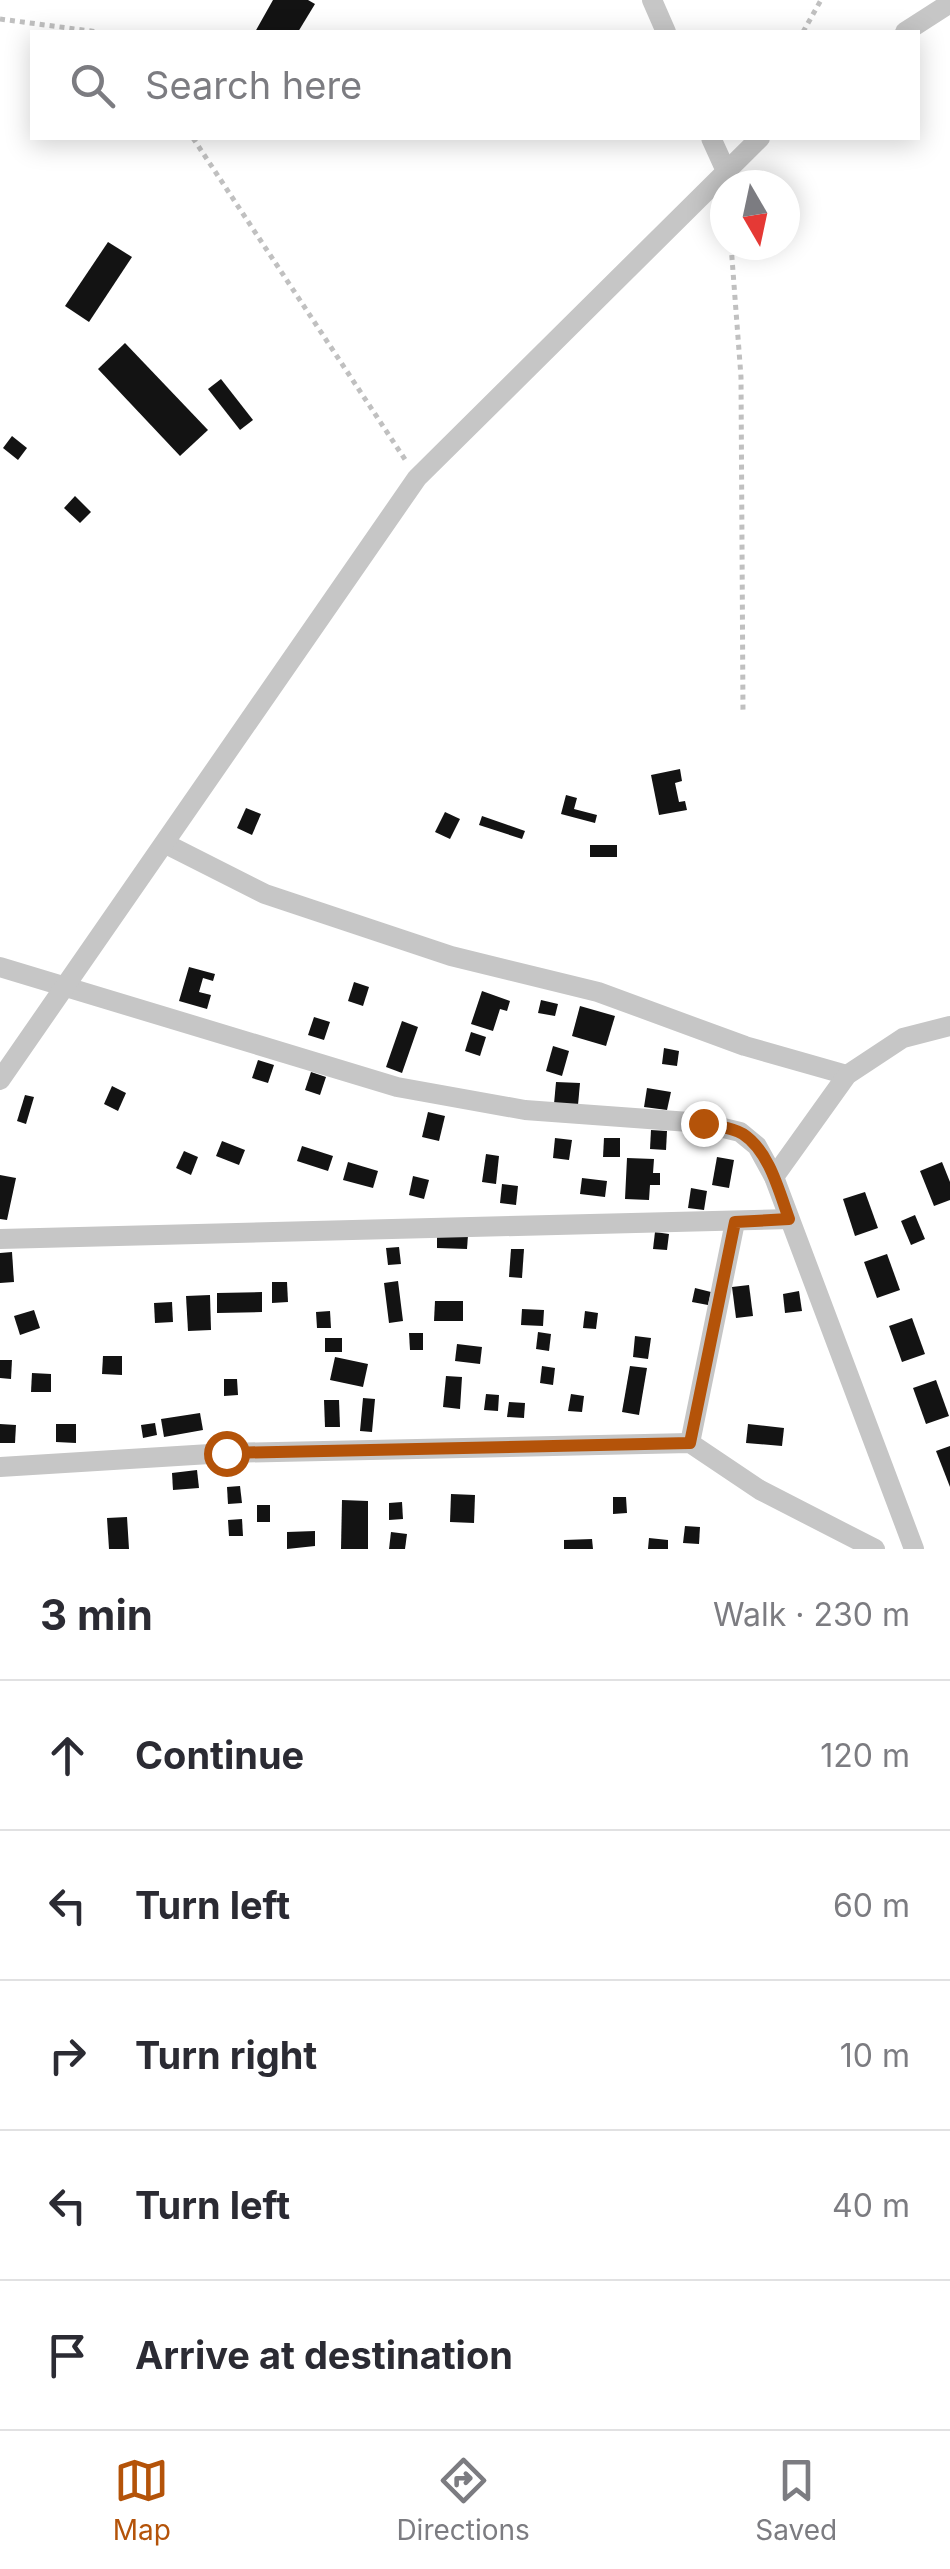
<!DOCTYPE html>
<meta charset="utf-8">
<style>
:root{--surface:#fff;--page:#f2f2f3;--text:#2b2b33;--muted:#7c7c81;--line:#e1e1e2;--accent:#b45309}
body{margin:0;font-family:Inter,sans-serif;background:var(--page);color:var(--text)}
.compass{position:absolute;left:710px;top:170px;width:90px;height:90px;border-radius:50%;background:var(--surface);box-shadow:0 5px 25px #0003;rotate:171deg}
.stop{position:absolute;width:30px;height:30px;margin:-22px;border:8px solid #b45309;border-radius:50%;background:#fff}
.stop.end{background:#b45309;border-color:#fff;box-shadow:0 2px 10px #0008}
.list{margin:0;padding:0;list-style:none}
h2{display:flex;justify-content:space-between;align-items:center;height:130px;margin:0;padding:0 40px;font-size:42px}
h2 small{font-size:32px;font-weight:400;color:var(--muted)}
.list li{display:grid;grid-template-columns:65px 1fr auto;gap:30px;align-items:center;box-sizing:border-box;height:150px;padding:0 40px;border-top:2px solid var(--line)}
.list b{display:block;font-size:38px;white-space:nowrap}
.list em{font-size:32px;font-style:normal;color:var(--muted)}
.icon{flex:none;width:55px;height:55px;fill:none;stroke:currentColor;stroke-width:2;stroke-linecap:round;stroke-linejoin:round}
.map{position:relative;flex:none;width:950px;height:1549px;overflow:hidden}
.search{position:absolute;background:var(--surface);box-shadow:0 5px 25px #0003;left:30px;right:30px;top:30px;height:110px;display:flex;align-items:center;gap:25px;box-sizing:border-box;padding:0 35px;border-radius:0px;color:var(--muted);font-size:38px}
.sheet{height:880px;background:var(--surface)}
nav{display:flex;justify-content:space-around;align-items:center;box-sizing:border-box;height:140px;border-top:2px solid var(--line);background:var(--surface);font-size:28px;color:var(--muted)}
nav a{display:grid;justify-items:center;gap:5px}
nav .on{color:var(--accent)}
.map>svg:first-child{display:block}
.building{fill:#131313}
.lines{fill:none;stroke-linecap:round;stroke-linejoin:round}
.path{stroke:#c0c0c0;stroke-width:5;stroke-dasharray:5 5;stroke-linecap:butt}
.street{stroke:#c6c6c6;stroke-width:20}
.route{stroke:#b45309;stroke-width:12}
</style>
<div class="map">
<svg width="950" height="1549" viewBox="0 0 950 1549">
<rect width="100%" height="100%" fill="#fff"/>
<!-- building -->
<g class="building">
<path d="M273,0H308L315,4L298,32H255Z"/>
<path d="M108,242L132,257L89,322L65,306Z"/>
<path d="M125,343L208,430L180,456L98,369Z"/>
<path d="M221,379L253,420L240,430L208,389Z"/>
<path d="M12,436L27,448L18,460L3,448Z"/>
<path d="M75,496L91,512L80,523L64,508Z"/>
<path d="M680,769L682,781L675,783L679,802L685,801L687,810L659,815L651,775Z"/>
<path d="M566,795L577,798L574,809L597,815L595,823L561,814Z"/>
<path d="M246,808L261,814L252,835L237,828Z"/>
<path d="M445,812L460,819L450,839L435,832Z"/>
<path d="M482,816L525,831L522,839L479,825Z"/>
<rect x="590" y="845" width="27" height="12"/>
<path d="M189,967L215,974L213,981L203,978L199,992L211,995L207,1009L179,1001Z"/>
<path d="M354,982L369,987L363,1006L348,1001Z"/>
<path d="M482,991L510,1001L507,1011L500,1009L493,1031L471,1024Z"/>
<path d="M541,1000L558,1004L555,1016L538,1013Z"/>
<path d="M580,1006L615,1016L606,1046L572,1036Z"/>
<path d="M314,1017L330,1022L324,1040L308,1035Z"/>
<path d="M402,1021L418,1027L402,1073L386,1067Z"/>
<path d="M471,1032L486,1037L480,1056L465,1051Z"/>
<path d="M553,1046L569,1051L562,1076L546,1071Z"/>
<path d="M664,1048L679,1051L677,1066L662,1064Z"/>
<path d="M258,1060L274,1065L268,1083L252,1078Z"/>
<path d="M311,1072L326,1077L320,1095L305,1090Z"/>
<path d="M556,1082L580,1083L578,1105L554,1104Z"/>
<path d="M112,1086L126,1093L118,1111L104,1104Z"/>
<path d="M647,1088L671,1092L667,1110L644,1107Z"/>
<path d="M25,1095L34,1097L26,1124L17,1121Z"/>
<path d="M428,1112L445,1116L439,1141L422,1137Z"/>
<path d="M651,1130L667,1131L666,1150L650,1149Z"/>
<path d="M555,1138L572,1140L569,1160L553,1158Z"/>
<path d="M604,1138H620V1157H603Z"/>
<path d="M222,1141L245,1150L239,1165L216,1156Z"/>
<path d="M302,1146L333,1156L328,1171L297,1161Z"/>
<path d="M184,1151L198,1157L191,1175L176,1168Z"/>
<path d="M486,1154L499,1156L496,1184L482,1182Z"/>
<path d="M717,1157L734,1160L729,1188L712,1185Z"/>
<path d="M627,1158L654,1159L653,1173H660V1185H650L649,1200L625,1199Z"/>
<path d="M348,1162L378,1171L373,1188L343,1180Z"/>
<path d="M942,1162L950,1182V1200L934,1206L920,1171Z"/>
<path d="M0,1175L16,1178L7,1220L0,1219Z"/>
<path d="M413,1176L429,1180L424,1199L409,1195Z"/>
<path d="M582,1178L607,1181L605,1197L580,1194Z"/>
<path d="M502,1184L518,1186L516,1205L500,1203Z"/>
<path d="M691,1188L707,1191L704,1210L688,1208Z"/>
<path d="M865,1192L878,1228L855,1236L843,1199Z"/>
<path d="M915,1215L925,1239L911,1245L901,1221Z"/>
<path d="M655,1232L669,1234L667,1250L653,1249Z"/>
<path d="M437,1234L468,1235L467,1249L437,1248Z"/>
<path d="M399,1247L401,1264L388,1265L386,1248Z"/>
<path d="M511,1249H524L522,1278L509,1277Z"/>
<path d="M12,1252L14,1282L0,1283V1253Z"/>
<path d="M887,1254L900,1290L877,1298L864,1262Z"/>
<path d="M398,1281L403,1321L389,1323L384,1283Z"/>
<path d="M272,1282H287L288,1302L272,1303Z"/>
<path d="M749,1285L753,1316L736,1318L732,1287Z"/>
<path d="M695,1288L711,1292L708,1305L692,1302Z"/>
<path d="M799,1291L802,1311L785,1313L783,1294Z"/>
<path d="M262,1292V1312L217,1313V1293Z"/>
<path d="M210,1295L211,1330L188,1331L186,1296Z"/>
<path d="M435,1301H463V1321H434Z"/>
<path d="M172,1302L173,1322L155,1323L154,1303Z"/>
<path d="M522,1309L544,1310L543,1326L521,1325Z"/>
<path d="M34,1310L40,1328L20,1335L14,1316Z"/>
<path d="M330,1311L331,1328H317L316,1312Z"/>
<path d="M585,1311L598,1313L596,1329L583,1328Z"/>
<path d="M912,1318L925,1354L902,1362L889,1326Z"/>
<path d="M538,1332L551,1334L549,1351L536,1349Z"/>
<path d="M409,1333H423V1350H410Z"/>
<path d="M635,1336L651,1338L648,1359L633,1357Z"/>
<rect x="325" y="1338" width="17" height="14"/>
<path d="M457,1344L482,1347L480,1364L455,1361Z"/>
<path d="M103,1356H122V1375L102,1374Z"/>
<path d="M335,1357L368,1364L363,1387L330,1380Z"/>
<path d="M0,1360H12L11,1379L0,1378Z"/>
<path d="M542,1366L555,1368L553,1385L540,1383Z"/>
<path d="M630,1366L647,1368L639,1415L622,1412Z"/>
<path d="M32,1373L51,1374V1392H31Z"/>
<path d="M446,1376L462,1377L460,1409L443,1407Z"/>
<path d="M224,1379H237L238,1395L224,1396Z"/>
<path d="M936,1380L949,1416L926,1424L913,1388Z"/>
<path d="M486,1394L499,1395L498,1411L484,1410Z"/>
<path d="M571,1394L584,1396L582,1412L568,1411Z"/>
<path d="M363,1398L375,1399L372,1432L360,1431Z"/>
<path d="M324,1400H339L340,1427H325Z"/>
<path d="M509,1402L525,1403L524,1418L507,1417Z"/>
<path d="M200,1413L203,1430L164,1437L161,1419Z"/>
<path d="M155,1423L157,1435L143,1438L141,1425Z"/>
<path d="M0,1424L16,1425L15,1443H0Z"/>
<path d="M56,1424H76V1443L56,1442Z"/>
<path d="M748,1424L784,1428L782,1446L746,1443Z"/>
<path d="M950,1446V1487L936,1451Z"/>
<path d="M197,1470L199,1488L173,1490L172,1473Z"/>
<path d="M240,1486L242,1503L228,1504L227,1487Z"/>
<path d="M451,1494L475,1495L474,1523L450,1522Z"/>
<path d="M613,1497H626L627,1513L613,1514Z"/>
<path d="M342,1500L368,1501V1549H341Z"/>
<path d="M402,1502L403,1519L389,1520V1503Z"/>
<rect x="257" y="1505" width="13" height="17"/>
<path d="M127,1517L129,1549H109L107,1518Z"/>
<path d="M242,1519L243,1536H229L228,1520Z"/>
<path d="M685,1526L700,1527L699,1544L683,1543Z"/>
<path d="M315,1531V1546L287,1549V1532Z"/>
<path d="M391,1532L407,1534L405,1549H389Z"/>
<path d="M649,1538L668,1540V1549H648Z"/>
<path d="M592,1539L593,1549H564V1540Z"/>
</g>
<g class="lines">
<!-- path -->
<g class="path">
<path d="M0,19L98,32"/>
<path d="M803,32L821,0"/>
<path d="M193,138L406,461"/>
<path d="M731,245L741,377L743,713"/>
</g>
<!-- street -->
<g class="street">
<path d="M652,0L666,32"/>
<path d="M905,32L950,3"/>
<path d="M711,138L726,171"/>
<path d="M166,844L265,894L451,956L598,992L745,1046L847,1075"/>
<path d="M0,967L397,1087L525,1110L703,1123L740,1132L757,1146L774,1177L914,1549"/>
<path d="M0,1080L417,478L760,138"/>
<path d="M774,1177L847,1075L903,1038L950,1026"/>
<path d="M0,1239L789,1219"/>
<path d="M690,1443L735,1222"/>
<path d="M0,1467L226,1453L690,1443L760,1490L875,1549"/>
</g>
</g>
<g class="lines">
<!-- route -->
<path class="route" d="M226,1453L690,1443L735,1222L789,1219C779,1191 769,1151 743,1134C732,1127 715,1126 703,1123"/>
</g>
</svg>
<svg class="compass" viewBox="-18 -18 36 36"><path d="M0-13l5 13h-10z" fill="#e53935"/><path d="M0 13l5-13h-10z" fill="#7c7c81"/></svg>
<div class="stop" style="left:226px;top:1453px"></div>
<div class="stop end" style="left:703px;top:1123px"></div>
<div class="search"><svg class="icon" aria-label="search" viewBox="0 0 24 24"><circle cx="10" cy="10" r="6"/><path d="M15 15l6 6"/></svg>Search here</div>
</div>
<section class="sheet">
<h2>3 min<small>Walk · 230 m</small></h2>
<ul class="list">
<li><svg class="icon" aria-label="ahead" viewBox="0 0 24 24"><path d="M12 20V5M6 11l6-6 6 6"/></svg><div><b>Continue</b></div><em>120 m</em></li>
<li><svg class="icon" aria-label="left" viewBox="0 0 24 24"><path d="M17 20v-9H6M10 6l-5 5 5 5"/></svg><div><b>Turn left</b></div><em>60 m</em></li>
<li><svg class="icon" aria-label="right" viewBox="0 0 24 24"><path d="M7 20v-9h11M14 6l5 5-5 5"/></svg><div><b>Turn right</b></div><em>10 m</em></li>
<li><svg class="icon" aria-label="left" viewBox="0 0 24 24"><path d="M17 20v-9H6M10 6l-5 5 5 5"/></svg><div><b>Turn left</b></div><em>40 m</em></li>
<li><svg class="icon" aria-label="arrive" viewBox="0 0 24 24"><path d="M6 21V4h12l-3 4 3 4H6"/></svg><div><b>Arrive at destination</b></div></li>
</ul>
</section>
<nav>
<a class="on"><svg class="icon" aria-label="map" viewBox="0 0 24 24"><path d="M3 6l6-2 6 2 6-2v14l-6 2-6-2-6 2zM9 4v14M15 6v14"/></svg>Map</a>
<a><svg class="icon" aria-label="directions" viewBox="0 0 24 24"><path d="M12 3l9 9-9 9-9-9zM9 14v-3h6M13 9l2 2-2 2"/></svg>Directions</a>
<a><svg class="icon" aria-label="saved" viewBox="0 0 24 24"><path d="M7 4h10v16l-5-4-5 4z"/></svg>Saved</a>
</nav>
